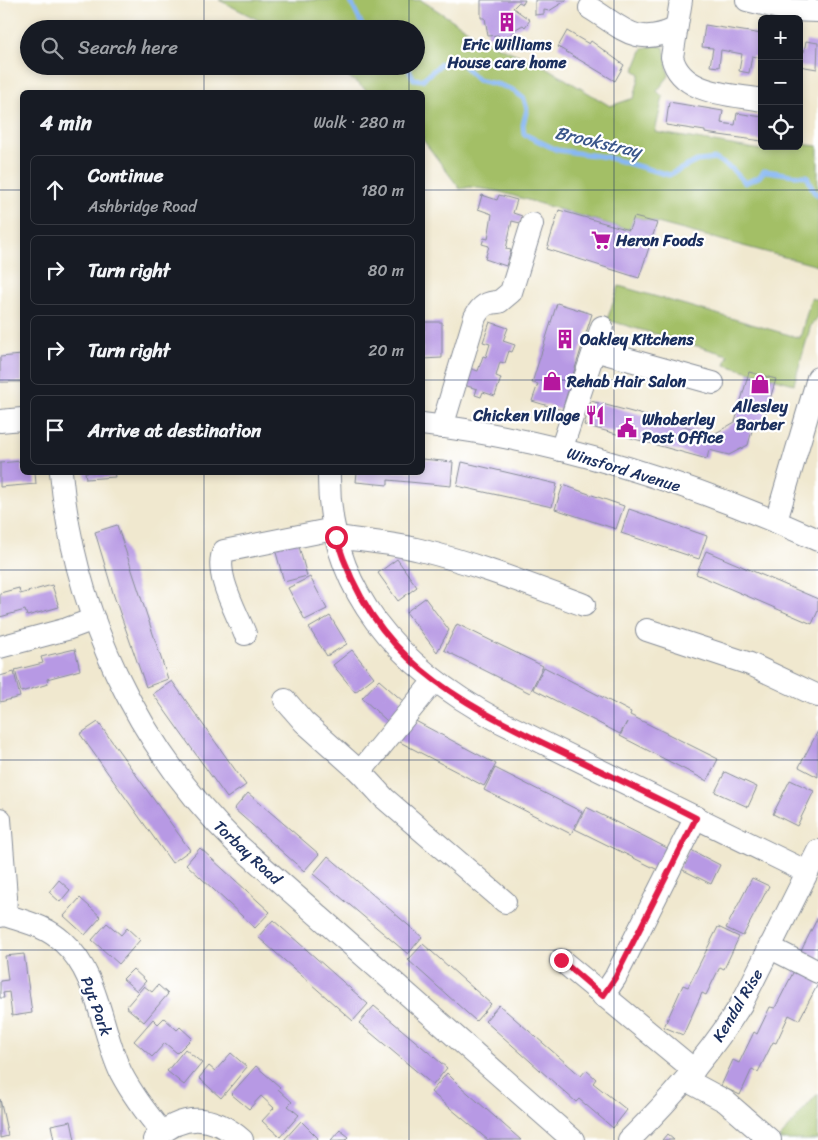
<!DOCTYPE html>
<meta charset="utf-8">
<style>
:root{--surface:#171b24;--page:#242831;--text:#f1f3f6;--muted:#9ea1a6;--line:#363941}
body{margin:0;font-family:Sriracha,sans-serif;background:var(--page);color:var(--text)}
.controls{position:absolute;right:15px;top:15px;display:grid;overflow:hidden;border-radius:8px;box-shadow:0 2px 8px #0003}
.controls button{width:45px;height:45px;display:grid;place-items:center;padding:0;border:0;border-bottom:1px solid var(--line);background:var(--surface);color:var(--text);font:25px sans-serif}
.stop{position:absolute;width:15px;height:15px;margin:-11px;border:4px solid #e11d48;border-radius:50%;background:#fff}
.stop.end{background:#e11d48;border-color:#fff;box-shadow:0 1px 5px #0008}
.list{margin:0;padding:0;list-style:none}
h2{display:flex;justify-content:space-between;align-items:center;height:65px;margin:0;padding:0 20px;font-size:21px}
h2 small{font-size:16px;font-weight:400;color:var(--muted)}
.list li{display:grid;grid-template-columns:32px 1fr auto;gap:15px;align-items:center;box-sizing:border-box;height:70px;margin:0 10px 10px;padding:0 10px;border:1px solid var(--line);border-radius:8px}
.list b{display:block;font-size:19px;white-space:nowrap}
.list p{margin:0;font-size:16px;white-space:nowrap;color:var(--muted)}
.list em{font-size:16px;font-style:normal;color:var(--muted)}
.icon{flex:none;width:28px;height:28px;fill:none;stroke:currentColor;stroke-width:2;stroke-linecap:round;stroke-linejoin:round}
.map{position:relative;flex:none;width:818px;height:1140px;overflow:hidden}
.search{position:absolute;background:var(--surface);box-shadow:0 2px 8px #0003;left:20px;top:20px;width:405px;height:55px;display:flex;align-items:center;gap:12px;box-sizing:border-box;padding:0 18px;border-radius:28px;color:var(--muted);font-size:19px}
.panel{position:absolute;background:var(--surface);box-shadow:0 2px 8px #0003;left:20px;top:90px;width:405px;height:385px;border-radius:8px}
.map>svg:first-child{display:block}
.green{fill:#a3bf66;stroke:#5f7762}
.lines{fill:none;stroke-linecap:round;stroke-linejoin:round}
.stream{stroke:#88b8f3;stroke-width:5}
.building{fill:#b799e4}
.minor-casing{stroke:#868c96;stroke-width:24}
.minor{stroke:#fff;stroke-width:22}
.route{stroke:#e11d48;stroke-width:6}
.grid{fill:none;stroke:#1b2f5e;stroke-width:1;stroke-opacity:0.55}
.labels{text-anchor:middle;stroke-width:4.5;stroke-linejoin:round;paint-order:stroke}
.poi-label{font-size:16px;font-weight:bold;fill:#1b2f5e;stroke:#fff;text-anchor:start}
.street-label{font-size:16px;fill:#1b2f5e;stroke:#fff}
.water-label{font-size:18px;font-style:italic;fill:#3c588b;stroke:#fff}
</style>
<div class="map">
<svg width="818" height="1140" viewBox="0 0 818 1140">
<rect width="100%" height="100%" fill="#fff"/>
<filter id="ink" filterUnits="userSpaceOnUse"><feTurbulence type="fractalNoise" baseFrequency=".02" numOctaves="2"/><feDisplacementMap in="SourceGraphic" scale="10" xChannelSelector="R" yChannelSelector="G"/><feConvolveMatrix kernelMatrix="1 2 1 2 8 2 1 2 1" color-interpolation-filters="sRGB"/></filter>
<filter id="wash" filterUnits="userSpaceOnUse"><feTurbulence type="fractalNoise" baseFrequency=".0096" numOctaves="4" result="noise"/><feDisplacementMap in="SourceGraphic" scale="20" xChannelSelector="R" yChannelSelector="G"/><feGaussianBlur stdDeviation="1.12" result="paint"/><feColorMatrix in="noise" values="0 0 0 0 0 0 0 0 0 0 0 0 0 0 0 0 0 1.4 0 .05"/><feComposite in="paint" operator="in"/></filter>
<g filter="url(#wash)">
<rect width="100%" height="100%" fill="#f0e8cf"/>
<!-- green -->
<g class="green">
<path d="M219,0H421L485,41L542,65L610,106L634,98L640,74L634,70L643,48L657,45L664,47L669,76L657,91L663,97L655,132L767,151L799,146L800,144L818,146V266L635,217L629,230L497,191L470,187L460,189L423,140L422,92H369L334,66H416V29H276Z"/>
<path d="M619,286L800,338L811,298L818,300V317L811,325L794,384L725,365L728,355L607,320Z"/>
<path d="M818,1093V1140H778Z"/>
</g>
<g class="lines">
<!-- stream -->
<g class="stream">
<path d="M350,0L364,29"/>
<path d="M407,66L414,79L422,80L441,64L461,63L478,80L500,85L513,90L524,99L527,109L523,125L524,134L557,150L606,157L669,175L697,161L716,159L732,169L745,183L759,177L764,171C779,172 791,176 807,176L814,192L818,195"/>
</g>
</g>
<g id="blocks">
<!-- building -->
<g class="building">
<path d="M481,0H525L523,4L519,2L513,8L530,20L525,27L523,25L514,30L515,32L500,40L498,35L488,36L485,18H481Z"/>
<path d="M535,0H567L549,11L544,10V14L535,15Z"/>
<path d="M705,25L762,34V58L752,56L749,73L739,71L742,54L721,50L719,67L710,66L713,48L702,47Z"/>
<path d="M567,31L589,44L591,41L624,65L615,81L558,47Z"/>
<path d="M806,41L818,43L817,69L799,66V52H804Z"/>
<path d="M669,102L723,111L721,123L735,125L737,113L762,117V141L705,133V131L666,125Z"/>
<path d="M482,195L497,200L499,195L517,200L513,213L522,216L520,223L512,221L506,249L511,250L506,266L485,259L489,246L482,244L484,238L488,239L492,214L478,209Z"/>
<path d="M559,210L629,230L634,217L657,223L639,278L547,249Z"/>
<path d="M557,303L592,314L562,410L532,401L538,384L532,383Z"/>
<path d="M424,322H442V358L422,359Z"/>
<path d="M490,322L508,328L503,341L515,345L512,352L509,351L505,363L500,362L496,376L501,378L495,396L483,392L481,397L475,395L477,389L464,385L469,368L478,371L483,356L486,357L490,344L483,342Z"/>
<path d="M22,355V382H0V357Z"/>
<path d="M749,372L776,379L761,429L753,427L748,445L729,455L709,450L707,459L584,425L591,401L714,434L735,422Z"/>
<path d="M422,459L453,462L451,486L388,480V485L356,482L357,472H422Z"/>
<path d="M22,461V472H35L36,484L0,487V463Z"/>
<path d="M462,462L557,484L552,507L457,486Z"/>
<path d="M85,472H114L115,477L86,479Z"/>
<path d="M563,485L624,506L616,529L555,509Z"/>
<path d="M629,509L707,536L699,559L621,533Z"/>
<path d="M117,525L168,679L146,687L114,596L95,532Z"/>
<path d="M297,539L307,576L284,582L274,545Z"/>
<path d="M706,551L818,599V611L812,624L696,574Z"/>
<path d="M397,559L417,587L398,601L378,573Z"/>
<path d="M310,577L327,609L305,620L288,588Z"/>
<path d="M52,585L59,607L27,616L25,610L0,617V593L19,588L20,594Z"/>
<path d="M425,598L449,630L437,652L406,612Z"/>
<path d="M330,616L347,644L327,656L309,628Z"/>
<path d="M457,624L543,666L530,693L444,650Z"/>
<path d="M75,649L80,670L47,679L48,684L21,692L15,670L43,663L41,657Z"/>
<path d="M352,650L374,677L355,692L333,665Z"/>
<path d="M544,667L631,712L630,715L718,759L707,781L620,736L627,722L620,734L533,689Z"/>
<path d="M14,672L20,697L0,702V676Z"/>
<path d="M379,680L404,702L387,721L362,698Z"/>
<path d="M172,681L246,785L227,798L153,694Z"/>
<path d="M408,717L496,764L484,786L396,740Z"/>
<path d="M98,722L190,850L172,863L80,734Z"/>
<path d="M818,731V777L799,767Z"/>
<path d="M495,768L582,812L571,834L484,790Z"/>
<path d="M725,772L757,787L748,807L715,792Z"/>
<path d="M790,780L814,791L797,826L773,814Z"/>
<path d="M248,793L319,854L304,871L234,809Z"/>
<path d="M586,807L673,851L662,872L575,829Z"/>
<path d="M200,848L270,912L255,928L186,864Z"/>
<path d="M689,849L720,865L711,884L679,868Z"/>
<path d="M328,856L422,937L408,954L313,874Z"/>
<path d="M752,878L769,886L743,936L726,928Z"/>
<path d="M59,880L70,890L60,902L49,892Z"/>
<path d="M80,898L101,917L85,935L64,916Z"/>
<path d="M818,917V965L798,957Z"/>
<path d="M273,920L368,1004L353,1021L258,937Z"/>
<path d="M107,923L121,935L127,928L140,940L119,964L92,940Z"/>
<path d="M718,927L739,937L724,969L720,967L706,995L702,993L683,1035L664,1027L683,985L688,987Z"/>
<path d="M423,944L491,1004L476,1021L408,960Z"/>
<path d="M24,954L32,1013L12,1016L9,992L3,993L4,998H0V981L8,980L5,956Z"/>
<path d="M796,967L818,978V984L799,1020L789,1015L776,1043L773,1042L758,1072L752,1069L740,1095L721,1086L733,1060L739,1063L754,1032L757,1034L770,1007L775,1008Z"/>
<path d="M133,969L146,981L137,991L123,979Z"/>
<path d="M158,985L168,994L144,1022L126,1007L144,986L152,992Z"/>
<path d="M499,1005L581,1076L586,1070L596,1079L593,1083L627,1110L613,1128L579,1099L576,1102L485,1021Z"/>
<path d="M374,1006L447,1068L433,1085L359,1023Z"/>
<path d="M164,1018L177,1030L180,1027L192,1038L177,1053L165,1043L152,1057L134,1041L153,1019L158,1024Z"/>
<path d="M185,1049L202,1063L184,1085L167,1071Z"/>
<path d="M231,1053L247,1067L221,1098L199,1078L209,1066L215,1071Z"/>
<path d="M256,1066L280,1087L278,1089L292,1102L288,1106L299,1115L280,1137L262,1121L274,1108L261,1096L249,1109L231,1094Z"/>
<path d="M447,1073L460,1086L521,1140H488L431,1092Z"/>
<path d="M0,1099L8,1136L0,1138Z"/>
<path d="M71,1121L75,1140H54L51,1125Z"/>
<path d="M301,1121L318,1138L317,1140H284Z"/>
<path d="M340,1130L349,1137L346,1140H331Z"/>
<path d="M667,1134L674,1140H662Z"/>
</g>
</g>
</g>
<g filter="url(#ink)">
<use href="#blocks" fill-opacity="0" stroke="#868c96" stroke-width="1"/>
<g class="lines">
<defs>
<g id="minor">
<path d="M681,0L672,57C681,95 731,94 762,100"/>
<path d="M747,0L788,10L818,11"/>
<path d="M590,8C623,28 635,47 675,29"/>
<path d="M594,350L713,383"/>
<path d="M0,421L22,419"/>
<path d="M422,424C559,440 693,484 818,540"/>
<path d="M442,427L475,317C481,306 487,302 499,302L511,292L532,224"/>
<path d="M561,450L602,327"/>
<path d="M61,472C74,612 137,746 238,845L573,1140"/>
<path d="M329,472C327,592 400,668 499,721L807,872"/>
<path d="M776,521L818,378"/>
<path d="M336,537C364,541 393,543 420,550C477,564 530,585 584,605"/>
<path d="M647,630L750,664L818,696"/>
<path d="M245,634C237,613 213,572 224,551L334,529"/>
<path d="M0,647L67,629L94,619"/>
<path d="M434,681L360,772L384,798L505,902"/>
<path d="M285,700L304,722L360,772"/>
<path d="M0,819L6,897L5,915"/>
<path d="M0,916L5,915C26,922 46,926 63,942C99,974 101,1031 121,1073C132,1094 147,1114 162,1132"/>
<path d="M769,947L818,972"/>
<path d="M561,960L694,1070"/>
<path d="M603,996L615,978L696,817"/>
<path d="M686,1080L725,1101L770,1140"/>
<path d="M154,1140C182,1112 213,1114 242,1140"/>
<path d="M629,1140C672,1098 710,1054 742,1003L818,851"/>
</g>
</defs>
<!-- minor casing -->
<use href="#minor" class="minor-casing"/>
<!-- minor -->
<use href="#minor" class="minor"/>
</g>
</g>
<g class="lines" filter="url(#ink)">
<!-- route -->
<path class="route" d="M336,537C373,658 454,700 560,751C605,773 651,795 696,818L615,978L603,996L561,960"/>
</g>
<!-- grid -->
<path class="grid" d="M204,0V29M409,0V29M614,0V1140M204,66V92M409,66V92M0,190H22M422,190H818M0,380H22M422,380H818M204,472V1140M409,472V1140M0,570H818M0,760H818M0,950H818"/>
<!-- icons -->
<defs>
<symbol id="building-bare" viewBox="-9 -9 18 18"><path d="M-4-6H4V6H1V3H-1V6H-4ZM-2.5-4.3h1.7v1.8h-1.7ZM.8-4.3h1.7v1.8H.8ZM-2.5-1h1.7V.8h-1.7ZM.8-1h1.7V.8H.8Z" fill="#b5179e" stroke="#fff" stroke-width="2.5" paint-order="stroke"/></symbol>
<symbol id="supermarket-bare" viewBox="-9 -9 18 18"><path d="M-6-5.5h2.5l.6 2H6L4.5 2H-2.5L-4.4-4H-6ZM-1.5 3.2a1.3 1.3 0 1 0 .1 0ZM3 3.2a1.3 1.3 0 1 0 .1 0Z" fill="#b5179e" stroke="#fff" stroke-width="2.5" paint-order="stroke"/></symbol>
<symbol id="shop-bare" viewBox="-9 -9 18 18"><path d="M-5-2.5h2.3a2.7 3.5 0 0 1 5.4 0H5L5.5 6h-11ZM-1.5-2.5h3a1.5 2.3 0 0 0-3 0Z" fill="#b5179e" stroke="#fff" stroke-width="2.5" paint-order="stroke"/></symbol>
<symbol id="restaurant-bare" viewBox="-9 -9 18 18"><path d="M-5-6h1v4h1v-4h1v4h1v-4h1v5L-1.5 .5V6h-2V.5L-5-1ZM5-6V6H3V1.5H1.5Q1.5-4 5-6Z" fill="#b5179e" stroke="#fff" stroke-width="2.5" paint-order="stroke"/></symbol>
<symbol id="civic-bare" viewBox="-9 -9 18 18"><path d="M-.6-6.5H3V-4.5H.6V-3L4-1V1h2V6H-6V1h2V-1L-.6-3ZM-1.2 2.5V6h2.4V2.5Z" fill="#b5179e" stroke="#fff" stroke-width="2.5" paint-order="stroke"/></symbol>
</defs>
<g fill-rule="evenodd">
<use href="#building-bare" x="493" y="8" width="28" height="28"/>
<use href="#supermarket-bare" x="587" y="226" width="28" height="28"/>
<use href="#building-bare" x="551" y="325" width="28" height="28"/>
<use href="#shop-bare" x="538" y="367" width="28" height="28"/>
<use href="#shop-bare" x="746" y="370" width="28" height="28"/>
<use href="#restaurant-bare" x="581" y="401" width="28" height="28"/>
<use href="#civic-bare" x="613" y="414" width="28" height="28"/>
</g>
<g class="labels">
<!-- poi labels -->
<g class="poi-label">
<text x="507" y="50" text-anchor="middle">Eric Williams<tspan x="507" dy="18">House care home</tspan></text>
<text x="616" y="246">Heron Foods</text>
<text x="580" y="345">Oakley Kitchens</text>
<text x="567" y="387">Rehab Hair Salon</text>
<text x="760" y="412" text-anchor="middle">Allesley<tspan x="760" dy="18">Barber</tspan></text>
<text x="580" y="421" text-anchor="end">Chicken Village</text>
<text x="642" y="425">Whoberley<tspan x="642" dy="18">Post Office</tspan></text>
</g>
<!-- street labels -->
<g class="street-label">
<text transform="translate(624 469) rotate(17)" y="6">Winsford Avenue</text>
<text transform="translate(248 852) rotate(43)" y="6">Torbay Road</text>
<text transform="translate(737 1005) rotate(-59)" y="6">Kendal Rise</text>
<text transform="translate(97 1006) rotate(70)" y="6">Pyt Park</text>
</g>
<!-- water labels -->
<g class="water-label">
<text transform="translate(598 142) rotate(13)" y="6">Brookstray</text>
</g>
</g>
</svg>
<div class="controls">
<button>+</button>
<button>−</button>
<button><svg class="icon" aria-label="locate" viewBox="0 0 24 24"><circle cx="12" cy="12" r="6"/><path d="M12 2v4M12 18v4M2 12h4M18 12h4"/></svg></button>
</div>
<div class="stop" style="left:336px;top:537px"></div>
<div class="stop end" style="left:561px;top:960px"></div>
<div class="search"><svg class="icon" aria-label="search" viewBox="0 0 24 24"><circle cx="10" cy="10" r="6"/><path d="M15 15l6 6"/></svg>Search here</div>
<section class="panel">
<h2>4 min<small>Walk · 280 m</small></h2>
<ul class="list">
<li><svg class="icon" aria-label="ahead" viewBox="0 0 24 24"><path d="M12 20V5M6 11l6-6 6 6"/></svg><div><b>Continue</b><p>Ashbridge Road</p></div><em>180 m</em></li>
<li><svg class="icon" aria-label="right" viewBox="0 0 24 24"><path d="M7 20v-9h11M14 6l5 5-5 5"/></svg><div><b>Turn right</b></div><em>80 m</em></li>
<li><svg class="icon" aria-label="right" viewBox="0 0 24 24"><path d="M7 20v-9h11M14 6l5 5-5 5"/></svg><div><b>Turn right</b></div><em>20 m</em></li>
<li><svg class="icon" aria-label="arrive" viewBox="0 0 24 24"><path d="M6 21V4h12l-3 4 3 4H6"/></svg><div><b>Arrive at destination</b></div></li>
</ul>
</section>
</div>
